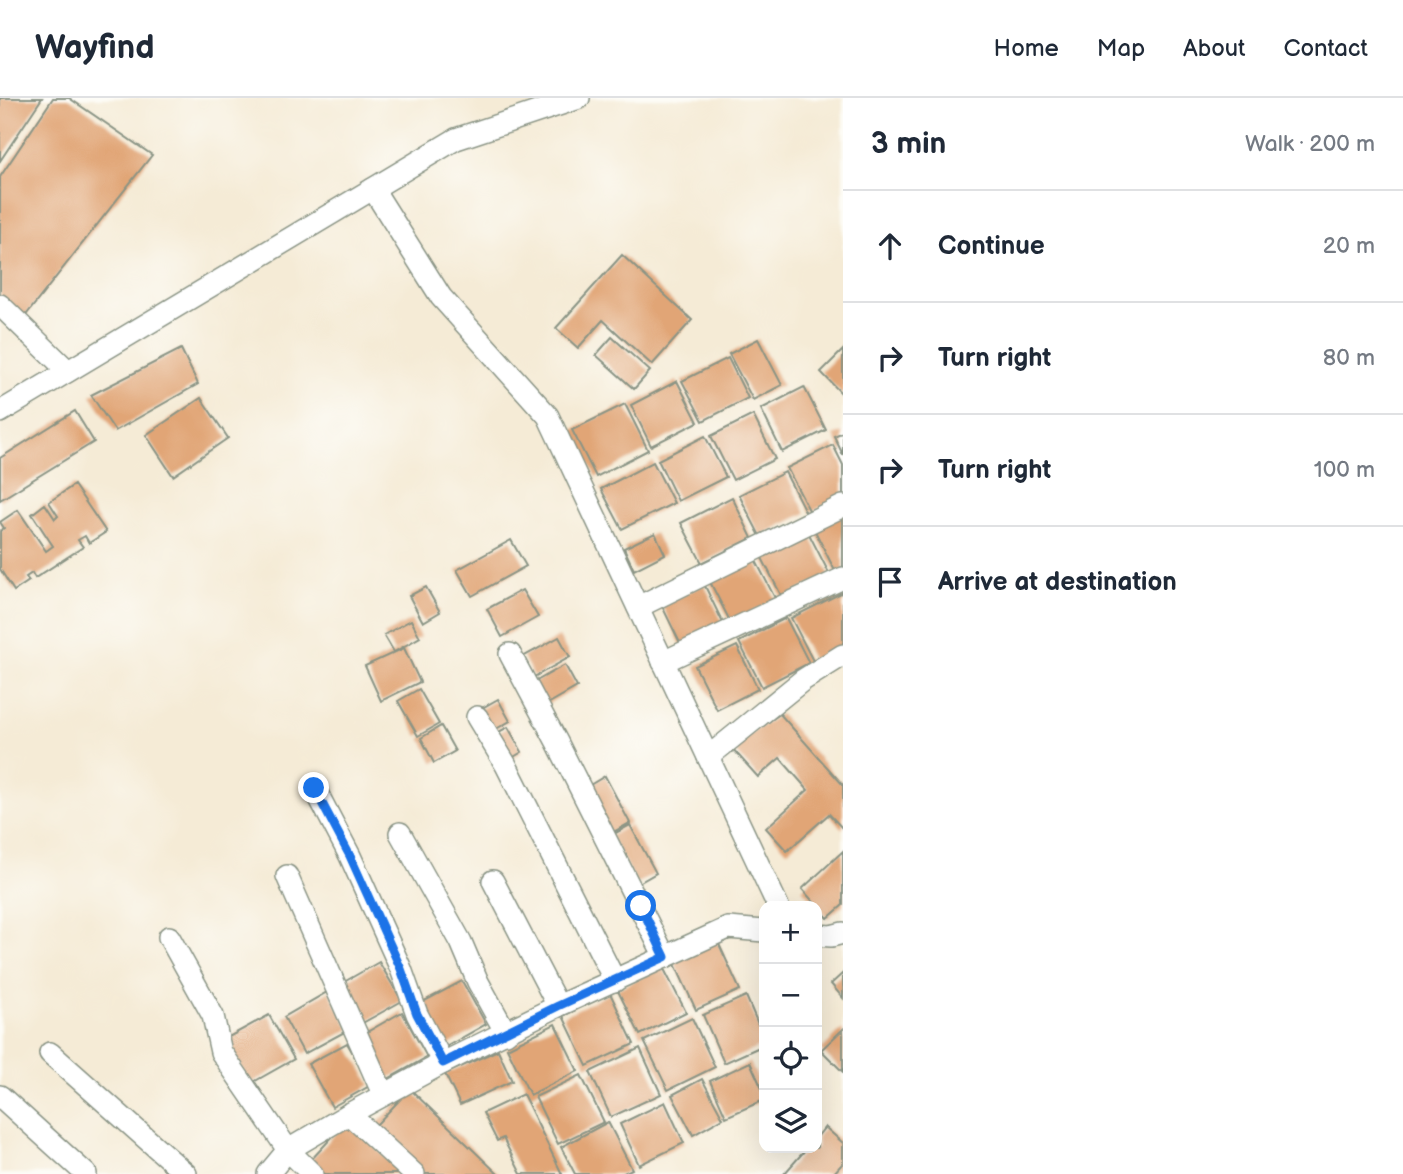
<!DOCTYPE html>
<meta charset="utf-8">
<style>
:root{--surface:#fff;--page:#f2f2f3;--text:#1f2937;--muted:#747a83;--line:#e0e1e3}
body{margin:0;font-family:"Balsamiq Sans",sans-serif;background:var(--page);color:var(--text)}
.controls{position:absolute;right:21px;bottom:21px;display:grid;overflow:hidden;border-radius:14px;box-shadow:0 7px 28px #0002}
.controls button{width:63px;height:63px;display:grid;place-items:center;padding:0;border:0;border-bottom:2px solid var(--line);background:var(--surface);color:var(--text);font:35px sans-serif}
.stop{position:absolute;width:21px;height:21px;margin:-16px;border:5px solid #1a73e8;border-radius:50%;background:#fff}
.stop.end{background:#1a73e8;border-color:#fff;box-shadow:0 2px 7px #0008}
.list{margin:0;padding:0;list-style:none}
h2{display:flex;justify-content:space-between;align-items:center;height:91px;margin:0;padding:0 28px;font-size:30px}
h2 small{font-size:23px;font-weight:400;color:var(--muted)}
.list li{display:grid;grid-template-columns:46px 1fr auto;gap:21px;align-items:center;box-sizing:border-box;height:112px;padding:0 28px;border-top:2px solid var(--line)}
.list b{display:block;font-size:26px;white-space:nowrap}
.list em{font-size:23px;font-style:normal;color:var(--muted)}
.icon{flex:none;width:38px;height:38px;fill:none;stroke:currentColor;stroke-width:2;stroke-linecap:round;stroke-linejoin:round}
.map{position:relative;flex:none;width:843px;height:1076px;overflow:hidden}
header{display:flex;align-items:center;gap:42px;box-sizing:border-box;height:98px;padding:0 35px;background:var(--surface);border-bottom:2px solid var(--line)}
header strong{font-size:33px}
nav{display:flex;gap:38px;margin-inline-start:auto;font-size:24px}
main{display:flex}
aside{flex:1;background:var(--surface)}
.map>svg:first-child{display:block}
.building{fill:#e1a576}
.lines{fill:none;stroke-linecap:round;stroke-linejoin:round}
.street-casing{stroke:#8a9485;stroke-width:24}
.street{stroke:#fff;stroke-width:21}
.route{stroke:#1a73e8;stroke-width:9}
</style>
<header>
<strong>Wayfind</strong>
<nav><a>Home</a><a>Map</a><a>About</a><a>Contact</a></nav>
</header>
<main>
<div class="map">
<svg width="843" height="1076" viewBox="0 0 843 1076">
<rect width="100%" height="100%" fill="#fdfcf7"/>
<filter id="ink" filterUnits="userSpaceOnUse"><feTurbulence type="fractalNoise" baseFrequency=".0143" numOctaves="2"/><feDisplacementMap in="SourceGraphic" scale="14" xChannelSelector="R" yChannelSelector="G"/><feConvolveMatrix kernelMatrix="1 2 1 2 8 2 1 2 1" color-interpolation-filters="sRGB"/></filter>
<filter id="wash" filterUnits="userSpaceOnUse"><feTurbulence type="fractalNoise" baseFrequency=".00686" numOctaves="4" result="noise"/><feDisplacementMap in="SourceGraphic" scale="28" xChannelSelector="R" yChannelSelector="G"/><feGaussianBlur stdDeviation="1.57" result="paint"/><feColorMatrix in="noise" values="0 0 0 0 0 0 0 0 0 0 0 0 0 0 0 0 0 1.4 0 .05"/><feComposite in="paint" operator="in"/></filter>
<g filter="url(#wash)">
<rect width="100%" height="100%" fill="#f5ebd6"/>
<g id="blocks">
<!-- building -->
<g class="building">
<path d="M0,0H42L0,63Z"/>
<path d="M53,0H69L152,57L23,221L0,197V79Z"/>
<path d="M622,157L692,222L652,267L603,222L578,250L556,230Z"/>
<path d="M612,239L650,273L634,291L596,257Z"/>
<path d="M758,241L782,287L753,302L729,256Z"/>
<path d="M181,251L198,286L115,333L91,297Z"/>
<path d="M843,252V297L821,274Z"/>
<path d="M728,260L748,300L703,323L682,283Z"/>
<path d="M677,283L698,324L651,348L631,307Z"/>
<path d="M804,289L826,332L782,354L761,311Z"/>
<path d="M201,300L228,340L173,378L146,337Z"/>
<path d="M625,306L648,352L596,379L572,332Z"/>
<path d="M75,313L94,344L0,402V360Z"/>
<path d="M753,317L775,361L733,382L711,338Z"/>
<path d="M843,334V357L834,338Z"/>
<path d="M705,338L726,379L678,403L658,362Z"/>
<path d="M833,347L843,367V397L810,414L787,370Z"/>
<path d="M653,364L674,405L622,431L601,391Z"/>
<path d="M785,374L806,415L760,438L739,397Z"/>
<path d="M74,387L106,434L89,445L85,438L78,442L83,449L35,480L32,475L26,479L29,483L14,493L0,471V433L4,430L0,424L18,412L46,453L53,448L32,416L45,406L55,421L58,418L49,404Z"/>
<path d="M732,399L752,440L702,465L681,425Z"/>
<path d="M843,416V472L836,475L814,431Z"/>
<path d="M808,434L830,477L783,501L761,458Z"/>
<path d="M655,435L665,456L634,472L624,450Z"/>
<path d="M511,442L526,468L472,498L457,472Z"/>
<path d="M754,459L776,502L731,525L709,482Z"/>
<path d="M704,486L724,527L682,549L662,508Z"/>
<path d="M426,489L440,514L423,524L409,498Z"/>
<path d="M522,492L538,519L502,539L487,511Z"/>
<path d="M843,494V550L814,565L791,520Z"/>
<path d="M786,520L809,565L762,589L739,544Z"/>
<path d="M411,522L420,539L394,554L384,537Z"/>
<path d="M559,539L570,559L534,579L523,559Z"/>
<path d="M737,548L758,591L717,612L695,568Z"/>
<path d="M404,550L420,584L381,603L365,568Z"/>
<path d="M565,567L577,589L544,608L531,586Z"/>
<path d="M419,591L439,626L418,638L398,603Z"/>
<path d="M498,601L510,623L489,635L477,613Z"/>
<path d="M780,616L843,687V731L829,716L787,753L766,730L808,692L780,660L758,679L731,649Z"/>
<path d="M441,628L455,653L434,665L421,640Z"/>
<path d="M508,629L522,654L505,664L491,638Z"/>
<path d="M605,678L630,725L610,736L585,690Z"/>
<path d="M630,727L656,775L637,786L610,738Z"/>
<path d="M843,753V807L828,820L802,791Z"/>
<path d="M718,844L740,892L696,912L674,864Z"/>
<path d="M379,864L402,903L359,927L337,888Z"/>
<path d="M663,869L686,914L640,937L617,891Z"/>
<path d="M843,875V900L831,886Z"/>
<path d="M462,883L486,926L442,951L417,907Z"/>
<path d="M329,893L350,931L304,956L284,919Z"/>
<path d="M610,895L634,946L587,968L563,918Z"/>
<path d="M746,898L764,940V947L724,965L703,917Z"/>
<path d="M402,914L427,959L386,982L362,937Z"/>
<path d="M269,917L294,961L250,986L225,941Z"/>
<path d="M692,920L715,969L668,992L644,943Z"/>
<path d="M555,926L578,973L530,997L507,950Z"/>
<path d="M843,931V974L821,952Z"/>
<path d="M347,945L371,987L332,1009L308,966Z"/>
<path d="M640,950L661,996L611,1019L590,974Z"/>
<path d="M498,952L512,983L460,1007L445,976Z"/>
<path d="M750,964L764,995V1002L726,1019L710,983Z"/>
<path d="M581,977L604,1024L558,1046L535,999Z"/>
<path d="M702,981L723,1020L693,1037L672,997Z"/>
<path d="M410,991L498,1076H424L375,1028Z"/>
<path d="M523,996L562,1076H521L503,1040L497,1043L483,1015Z"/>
<path d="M665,1004L684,1045L639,1067L620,1026Z"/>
<path d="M347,1023L404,1076H325L310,1063Z"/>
<path d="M608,1024L632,1071L622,1076H575L561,1049Z"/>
<path d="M825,1029L843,1045V1065L833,1076H784L807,1050H817V1039Z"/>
</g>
</g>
</g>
<g filter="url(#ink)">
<use href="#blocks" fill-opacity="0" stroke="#8a9485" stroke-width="2"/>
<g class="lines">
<defs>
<g id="street">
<path d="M373,91L441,199L548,318L778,808"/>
<path d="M0,207L68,273"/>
<path d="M0,314L456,41L579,0"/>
<path d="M638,509L843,408"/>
<path d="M510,556L557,644L665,859"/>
<path d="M663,564L843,480"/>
<path d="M477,619L506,667L615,883"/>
<path d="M708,659L803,582L843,557"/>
<path d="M314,689L350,758L401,871L417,916L443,965"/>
<path d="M400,735L461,844L478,884L506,935"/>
<path d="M287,778L383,996"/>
<path d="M493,783L558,908"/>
<path d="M817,837L831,838L843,835"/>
<path d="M169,839L213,918L221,954L288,1052L312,1076"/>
<path d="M50,955L186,1076"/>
<path d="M0,998L86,1076"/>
<path d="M349,1016L414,1076"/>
<path d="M268,1076L288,1052L349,1016L443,965L558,908L728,830L764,833"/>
</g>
</defs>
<!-- street casing -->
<use href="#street" class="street-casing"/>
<!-- street -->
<use href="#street" class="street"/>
</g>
</g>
<g class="lines" filter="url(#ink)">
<!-- route -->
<path class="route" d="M314,690L350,758L401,871L417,916L443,965L558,908L665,859L641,808"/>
</g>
</svg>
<div class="controls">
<button>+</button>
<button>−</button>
<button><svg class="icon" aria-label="locate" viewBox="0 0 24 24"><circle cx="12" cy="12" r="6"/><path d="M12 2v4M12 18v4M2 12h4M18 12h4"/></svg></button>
<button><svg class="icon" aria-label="layers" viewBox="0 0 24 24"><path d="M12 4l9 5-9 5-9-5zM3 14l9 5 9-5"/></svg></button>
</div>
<div class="stop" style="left:641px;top:808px"></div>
<div class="stop end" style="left:314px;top:690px"></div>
</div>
<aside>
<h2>3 min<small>Walk · 200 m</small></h2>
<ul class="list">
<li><svg class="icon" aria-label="ahead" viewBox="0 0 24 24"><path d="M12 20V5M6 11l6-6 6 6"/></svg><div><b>Continue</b></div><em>20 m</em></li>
<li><svg class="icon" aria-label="right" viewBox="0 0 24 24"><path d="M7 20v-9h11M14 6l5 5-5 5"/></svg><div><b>Turn right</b></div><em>80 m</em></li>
<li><svg class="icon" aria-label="right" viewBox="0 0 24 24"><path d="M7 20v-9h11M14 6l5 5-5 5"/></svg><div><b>Turn right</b></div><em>100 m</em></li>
<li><svg class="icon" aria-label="arrive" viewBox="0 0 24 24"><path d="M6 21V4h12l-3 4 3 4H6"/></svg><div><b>Arrive at destination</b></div></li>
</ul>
</aside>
</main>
